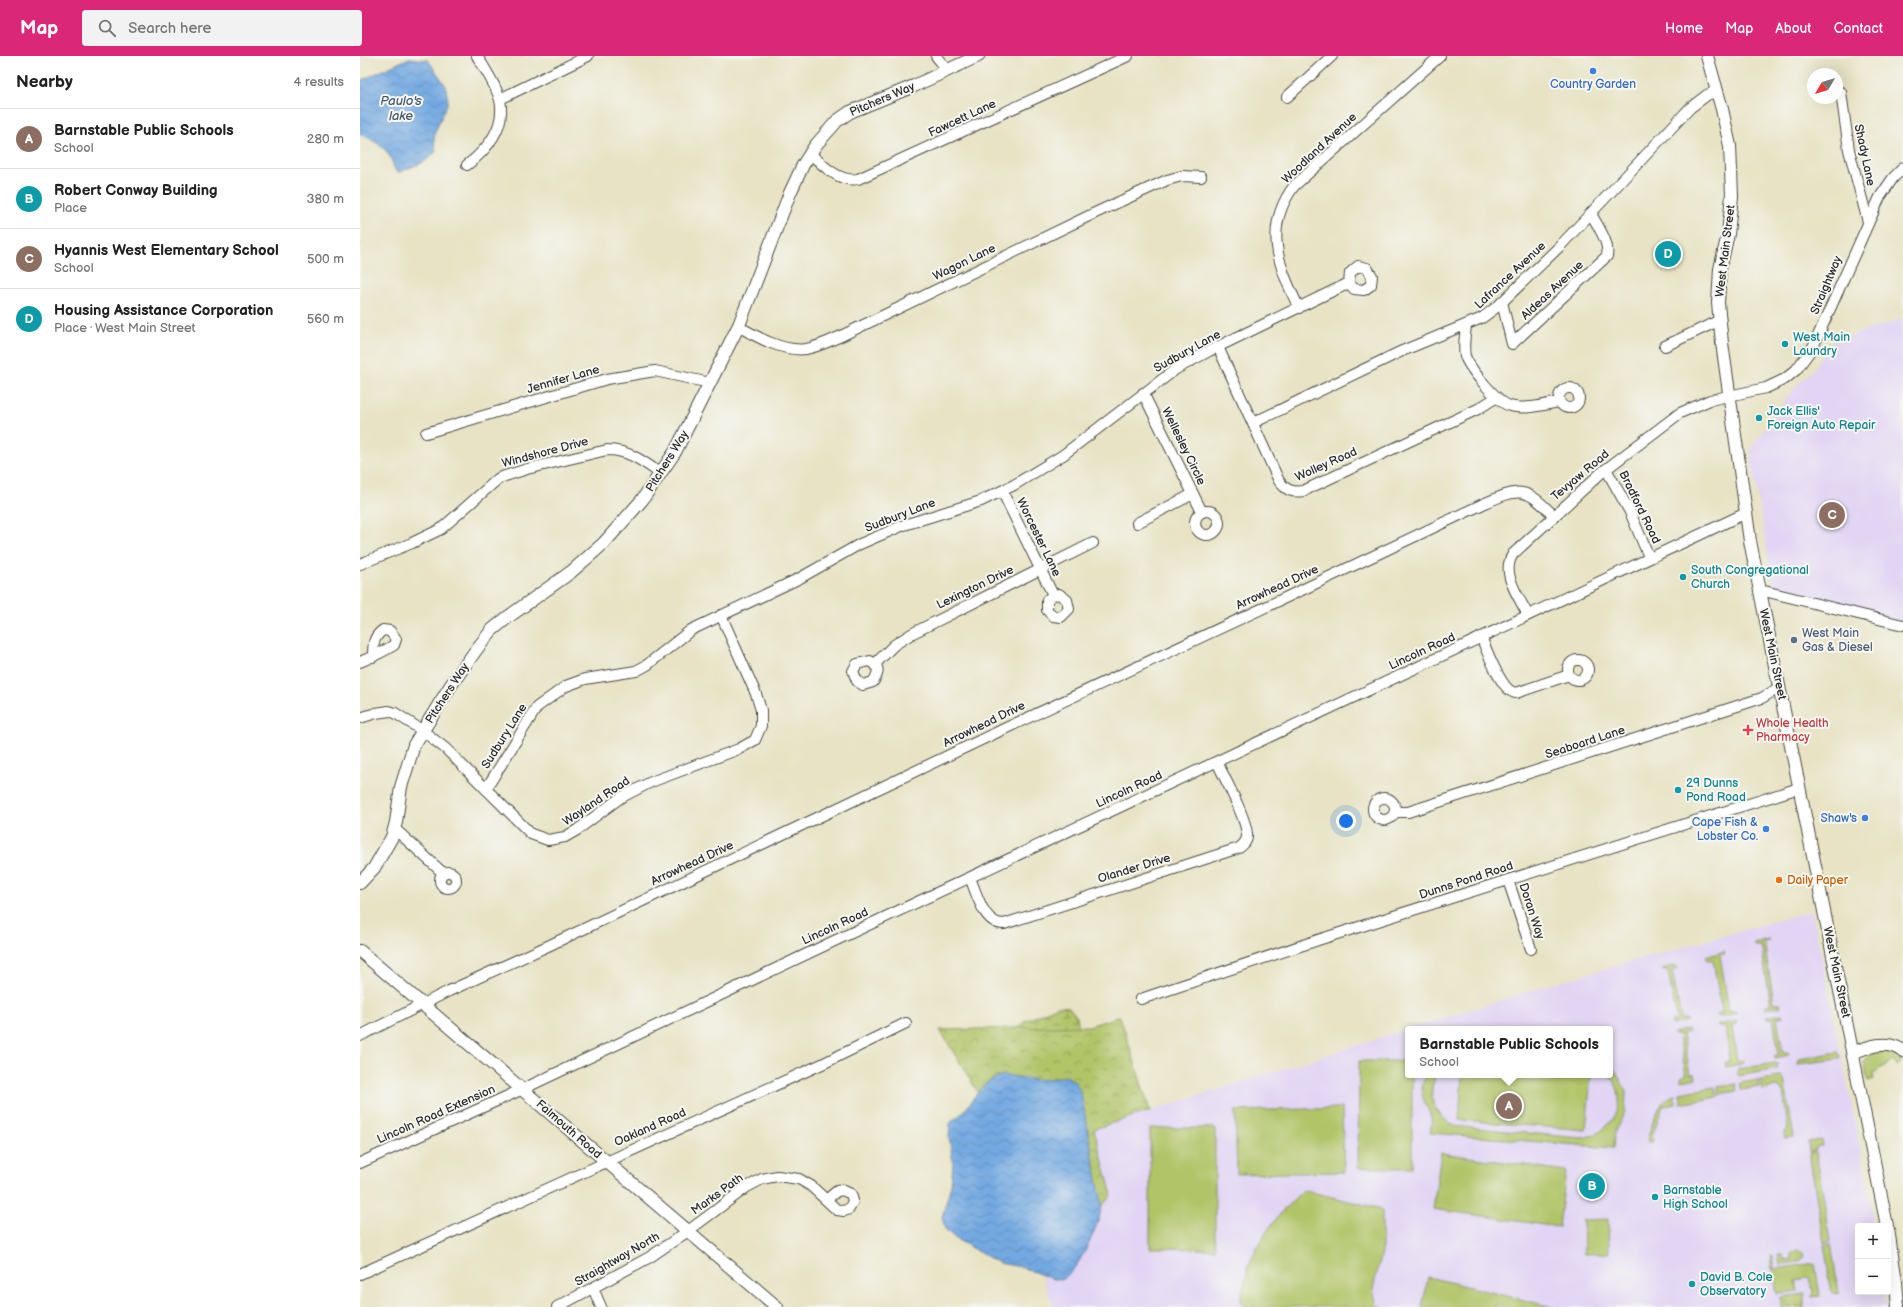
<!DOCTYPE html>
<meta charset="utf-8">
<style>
:root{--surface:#fff;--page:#f2f2f2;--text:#222;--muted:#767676;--line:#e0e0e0;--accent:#db2777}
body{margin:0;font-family:"Balsamiq Sans",sans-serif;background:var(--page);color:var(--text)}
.controls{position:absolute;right:12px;bottom:12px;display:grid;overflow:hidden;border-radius:4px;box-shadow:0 4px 16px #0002}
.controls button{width:36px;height:36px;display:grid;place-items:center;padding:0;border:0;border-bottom:1px solid var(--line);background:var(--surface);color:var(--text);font:20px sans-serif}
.compass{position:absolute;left:1447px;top:12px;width:36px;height:36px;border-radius:50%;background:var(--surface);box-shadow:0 4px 16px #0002;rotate:232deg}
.you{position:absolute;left:986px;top:765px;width:14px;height:14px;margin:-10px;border:3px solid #fff;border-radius:50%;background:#1a73e8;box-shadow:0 0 0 6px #1a73e833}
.badge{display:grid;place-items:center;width:26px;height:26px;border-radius:50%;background:var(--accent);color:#fff;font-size:13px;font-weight:700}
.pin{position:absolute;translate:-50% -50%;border:2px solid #fff;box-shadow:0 1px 4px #0006}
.popup{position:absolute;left:1045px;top:970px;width:208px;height:52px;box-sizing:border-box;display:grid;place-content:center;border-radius:4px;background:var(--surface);filter:drop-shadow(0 1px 3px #0005);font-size:13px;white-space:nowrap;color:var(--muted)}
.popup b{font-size:15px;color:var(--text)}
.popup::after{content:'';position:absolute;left:50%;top:100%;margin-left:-8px;border:8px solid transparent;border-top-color:var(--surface)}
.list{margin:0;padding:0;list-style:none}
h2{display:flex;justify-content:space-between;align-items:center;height:52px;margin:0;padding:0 16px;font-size:17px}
h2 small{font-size:13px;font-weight:400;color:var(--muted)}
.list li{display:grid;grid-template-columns:26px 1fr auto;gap:12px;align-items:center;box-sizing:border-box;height:60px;padding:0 16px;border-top:1px solid var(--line)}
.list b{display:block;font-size:15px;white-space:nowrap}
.list p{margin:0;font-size:13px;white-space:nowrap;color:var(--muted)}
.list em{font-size:13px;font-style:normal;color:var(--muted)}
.icon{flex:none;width:22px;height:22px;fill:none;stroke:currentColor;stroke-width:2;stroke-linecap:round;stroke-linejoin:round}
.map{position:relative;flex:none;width:1543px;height:1251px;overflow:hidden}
header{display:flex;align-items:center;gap:24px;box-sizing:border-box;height:56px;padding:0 20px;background:var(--accent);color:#fff}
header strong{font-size:19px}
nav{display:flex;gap:22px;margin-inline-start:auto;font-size:14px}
.search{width:280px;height:36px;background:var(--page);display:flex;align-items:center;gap:10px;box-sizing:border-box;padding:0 14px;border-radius:4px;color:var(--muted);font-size:15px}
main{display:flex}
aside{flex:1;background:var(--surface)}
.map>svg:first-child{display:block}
.built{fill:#e1d4f4}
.green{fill:#b1c468;stroke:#6e784a}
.wetland{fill:url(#wetland-marsh);stroke:#6e784a}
.park{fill:url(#park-crowns);stroke:#6e784a}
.water{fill:url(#water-waves);stroke:#4f6a86}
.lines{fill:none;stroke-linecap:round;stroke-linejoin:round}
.minor-casing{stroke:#474742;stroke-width:12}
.major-casing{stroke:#474742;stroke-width:14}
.minor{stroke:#fff;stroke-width:10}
.major{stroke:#fff;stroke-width:12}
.shop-dot{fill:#3f7fe0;stroke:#f6f6f2;stroke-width:1.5}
.culture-dot{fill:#0f9aa8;stroke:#f6f6f2;stroke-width:1.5}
.service-dot{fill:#5c6f8a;stroke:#f6f6f2;stroke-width:1.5}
.health-dot{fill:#e0444e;stroke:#f6f6f2;stroke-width:1.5}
.food-dot{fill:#e8710a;stroke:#f6f6f2;stroke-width:1.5}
.labels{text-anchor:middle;stroke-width:4;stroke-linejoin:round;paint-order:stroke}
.shop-label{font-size:12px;fill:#366cbe;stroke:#f6f6f2;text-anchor:end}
.street-label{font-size:12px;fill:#2b2b2b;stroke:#f6f6f2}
.culture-label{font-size:12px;fill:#0d838f;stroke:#f6f6f2;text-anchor:start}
.service-label{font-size:12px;fill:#4e5e75;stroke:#f6f6f2;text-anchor:start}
.health-label{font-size:12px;fill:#be3a42;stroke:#f6f6f2;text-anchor:start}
.food-label{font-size:12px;fill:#c56008;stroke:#f6f6f2;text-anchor:start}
.water-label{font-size:13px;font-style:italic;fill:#44576b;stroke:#f6f6f2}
</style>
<header>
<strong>Map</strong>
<div class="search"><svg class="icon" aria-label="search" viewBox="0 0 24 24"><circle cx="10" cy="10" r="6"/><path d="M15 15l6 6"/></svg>Search here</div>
<nav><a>Home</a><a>Map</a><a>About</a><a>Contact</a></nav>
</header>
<main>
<aside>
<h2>Nearby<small>4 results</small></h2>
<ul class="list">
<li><span class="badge" style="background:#8d6e63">A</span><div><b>Barnstable Public Schools</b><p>School</p></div><em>280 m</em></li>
<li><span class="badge" style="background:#0f9aa8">B</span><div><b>Robert Conway Building</b><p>Place</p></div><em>380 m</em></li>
<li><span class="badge" style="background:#8d6e63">C</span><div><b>Hyannis West Elementary School</b><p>School</p></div><em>500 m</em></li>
<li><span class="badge" style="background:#0f9aa8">D</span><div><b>Housing Assistance Corporation</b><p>Place · West Main Street</p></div><em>560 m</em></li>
</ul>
</aside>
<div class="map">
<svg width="1543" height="1251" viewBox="0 0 1543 1251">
<defs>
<pattern id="wetland-marsh" width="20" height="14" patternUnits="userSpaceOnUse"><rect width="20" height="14" fill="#b1c468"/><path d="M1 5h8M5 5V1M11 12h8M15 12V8" fill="none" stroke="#909f56"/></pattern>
<pattern id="park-crowns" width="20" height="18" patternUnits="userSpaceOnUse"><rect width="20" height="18" fill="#b1c468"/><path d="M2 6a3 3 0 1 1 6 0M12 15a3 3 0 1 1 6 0" fill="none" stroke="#909f56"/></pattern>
<pattern id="water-waves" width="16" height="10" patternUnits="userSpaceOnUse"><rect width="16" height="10" fill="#73a9e1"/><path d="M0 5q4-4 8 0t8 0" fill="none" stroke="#5f8ab7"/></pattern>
</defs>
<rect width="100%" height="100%" fill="#f6f6f2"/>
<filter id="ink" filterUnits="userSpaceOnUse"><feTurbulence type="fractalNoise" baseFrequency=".025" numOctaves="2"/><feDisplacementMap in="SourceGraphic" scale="8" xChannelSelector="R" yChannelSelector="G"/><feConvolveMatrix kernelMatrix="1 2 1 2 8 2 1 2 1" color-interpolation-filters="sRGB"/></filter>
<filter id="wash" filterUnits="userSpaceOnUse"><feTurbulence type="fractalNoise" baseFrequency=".012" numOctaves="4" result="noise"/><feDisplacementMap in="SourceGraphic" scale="16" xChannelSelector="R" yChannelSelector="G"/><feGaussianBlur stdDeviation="0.9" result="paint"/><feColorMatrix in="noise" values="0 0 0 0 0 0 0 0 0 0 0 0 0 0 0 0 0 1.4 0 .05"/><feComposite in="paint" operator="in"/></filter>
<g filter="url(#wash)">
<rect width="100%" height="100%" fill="#e8e3c4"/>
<!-- built -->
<g class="built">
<path d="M1543,262V565L1417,533L1412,524L1390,394L1433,333L1453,314L1470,287Z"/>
<path d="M1452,855L1506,1120L1514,1170H1498V1236H1524L1526,1251H694L681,1218L752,1139L734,1073L1048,973V1019H1250V973H1049L1195,927Z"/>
</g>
<!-- green -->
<g class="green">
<path d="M1409,883L1410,884L1404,886L1414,947H1420L1421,950L1406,953L1405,950L1411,948L1401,890H1395L1394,887Z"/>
<path d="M1364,895L1365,898L1360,899L1369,955H1375L1376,957L1358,961L1356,958L1362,956L1353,904H1347L1346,901Z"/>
<path d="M1316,909L1318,912L1312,914L1321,963H1326L1327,965L1312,969V965L1317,964L1308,915L1302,913Z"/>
<path d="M1422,958L1423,960L1417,962L1423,997H1429V999L1415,1002L1414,1000L1419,998L1413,963H1407L1406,961Z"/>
<path d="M1377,965V968L1372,970L1377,1005L1383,1004L1384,1007L1366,1011L1365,1007L1370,1006L1365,971H1358V969Z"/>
<path d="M1328,973L1329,976L1323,978L1330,1018H1335L1336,1022L1321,1025V1021L1326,1019L1319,979H1314L1313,977Z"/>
<path d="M1527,995L1537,998L1541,1003V1007L1537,1010L1533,1005L1513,1017L1514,1023L1508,1025L1504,1006L1510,999Z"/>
<path d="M1478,996L1481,1001L1479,1003L1438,1008L1439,1003Z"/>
<path d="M999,1005H1048V1019H1052V1112H998Z"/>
<path d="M1415,1007L1418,1008L1417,1013L1379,1020L1377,1018L1378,1013Z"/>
<path d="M1250,1010L1257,1017L1266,1036L1265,1056L1255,1075L1253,1092L1070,1077C1071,1072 1072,1066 1071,1061C1065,1044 1057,1039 1066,1019H1076C1066,1043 1074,1057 1094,1070L1221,1082C1252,1079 1273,1043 1248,1019H1250Z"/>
<path d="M1102,1019H1231L1226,1074L1099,1064Z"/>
<path d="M1421,1021L1424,1023L1434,1081L1425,1082L1424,1078L1428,1072L1423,1035L1417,1031L1402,1034L1400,1024Z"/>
<path d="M1398,1024L1399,1031L1381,1034L1380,1027Z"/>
<path d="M1376,1028L1377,1035L1360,1038L1359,1040L1358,1031Z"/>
<path d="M1355,1031L1357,1041L1321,1048L1320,1037Z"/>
<path d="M1315,1039L1316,1048L1303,1050L1292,1080L1293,1085L1288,1087L1287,1085C1292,1070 1297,1044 1315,1039Z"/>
<path d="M982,1052L984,1116L877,1118L875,1055Z"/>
<path d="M790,1072H855V1193L790,1192Z"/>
<path d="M1461,1084L1462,1090L1456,1091V1094L1449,1096L1448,1086Z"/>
<path d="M1456,1096L1471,1185L1464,1187L1449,1097Z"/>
<path d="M1081,1097L1206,1115L1199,1171L1073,1153Z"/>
<path d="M943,1134L1022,1153V1196L1013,1233L1017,1250L1021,1251H887L880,1246C883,1235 885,1223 888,1212C898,1181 920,1157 943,1134Z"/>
<path d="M1248,1163L1249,1197L1224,1198L1223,1164Z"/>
<path d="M1471,1188L1479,1237L1472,1238L1464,1189Z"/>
<path d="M1438,1194L1444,1199L1441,1205L1420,1209L1418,1199H1422L1423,1204L1431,1203V1198L1435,1195Z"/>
<path d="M1411,1200H1413L1415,1213L1455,1207L1460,1240L1452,1241L1453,1234L1451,1233L1449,1222L1436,1224L1438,1235L1417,1238Z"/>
<path d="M1068,1221L1193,1251H1062Z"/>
</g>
<!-- wetland -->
<path class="wetland" d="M698,950L709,951L717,961L721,980L651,978L665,965Z"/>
<!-- park -->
<g class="park">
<path d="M760,960L790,1055L734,1073L752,1139L681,1218L628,1053L580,974L729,970Z"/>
<path d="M1444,1238V1251H1421V1241Z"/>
</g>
<!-- water -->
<g class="water">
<path d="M49,2L68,4L86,30L88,46L75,76L74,85L76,96L64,106L37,117C33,112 33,105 29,99C23,89 11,83 0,78V25Z"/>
<path d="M643,1019L680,1024L707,1020L716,1027L721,1037L742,1149C739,1169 721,1211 703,1223H693L661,1211L639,1207L596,1183L585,1173L582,1161L591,1129L593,1107L589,1081L590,1067C594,1063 600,1060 604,1055C619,1037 618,1028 643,1019Z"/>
</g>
</g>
<g filter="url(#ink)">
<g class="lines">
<defs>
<g id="minor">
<path d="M576,0L588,15"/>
<path d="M1481,36L1489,94L1508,166"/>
<path d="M927,41L972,0"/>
<path d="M140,43L228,0"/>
<path d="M450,97C462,109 480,127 498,123L768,0"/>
<path d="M107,109C127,94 146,71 140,44C136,29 125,13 117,0"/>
<path d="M1142,246L1152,288L1247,200C1250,186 1237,170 1231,157"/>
<path d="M939,252C918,209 903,172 934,130L1080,0"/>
<path d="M378,270C397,281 423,296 446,293C458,291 470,285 481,280L735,157L807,124L822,120L841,121"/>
<path d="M1106,270C1105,279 1103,291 1105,300C1109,312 1138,347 1150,350C1165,354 1184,349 1199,346"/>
<path d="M1305,290L1360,264"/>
<path d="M858,291L919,425C926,434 932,437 943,435L1118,353L1137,341"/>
<circle cx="1209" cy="342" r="10"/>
<path d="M783,337L842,456"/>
<path d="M893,367L1042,295L1122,262L1138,250L1200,190L1330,52L1347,39L1357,35"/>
<path d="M66,377L247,323L295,315L350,327"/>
<path d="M1246,413L1270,456L1289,501"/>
<path d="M642,435L693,539L699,538L707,544L709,553L701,561L693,560L687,554V544L693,539"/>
<circle cx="847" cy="467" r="12"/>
<path d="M777,467L833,438"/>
<path d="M0,508L52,487L81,473L139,422L167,413L247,394C269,394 284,406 301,418"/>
<path d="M1400,534L1543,569"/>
<path d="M1168,559C1159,541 1140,517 1153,498L1241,417L1320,357L1350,344L1406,332L1425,323L1436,314L1453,291L1520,141L1533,122L1543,112"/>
<path d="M1121,581C1127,594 1141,636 1156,637L1209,619"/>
<circle cx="1218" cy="614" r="10"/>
<path d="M0,606C12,601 23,596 34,589L36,583L30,575L23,574C13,581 13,589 13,601"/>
<path d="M515,608C520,614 517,620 513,626L503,629L497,625L493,615L497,608L510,605L515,608L534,589L553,577L733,487"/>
<path d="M0,662L16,657L29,655L35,657L63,675L86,693L171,778L188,784L205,781L217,774L260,742L291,726L379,693L395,684L401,670V654L396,638L361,559"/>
<path d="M126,733L177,651L206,630L225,623L276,615L287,609L331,574L440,522L500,488L544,469L621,445L654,429L703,399L816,313L849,295L989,227L990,217L998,210L1007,212L1012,220L1011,229L1004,234L994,233L989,227"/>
<circle cx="1024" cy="753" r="11"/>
<path d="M1035,756H1048L1402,642L1420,631"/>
<path d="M35,773L83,817"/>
<circle cx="88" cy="824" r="8"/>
<path d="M610,822C617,837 623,868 644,868L879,792C883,789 887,786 887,780C888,765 864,721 857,706"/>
<path d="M1148,824L1171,893"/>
<path d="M781,943L961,883L1439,732"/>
<path d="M0,980L89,935L190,889L644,673L927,541L1123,448C1159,432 1165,430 1193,459"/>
<path d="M0,1107L163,1033L470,887L1386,457"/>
<path d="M0,1218L462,1008L546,967"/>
<path d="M233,1232L241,1251"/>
<path d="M197,1251L290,1201L328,1175L387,1131L402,1123L417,1120L439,1123L451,1130L477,1154L484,1155L489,1153L493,1145L491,1138L482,1134L477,1135L466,1144"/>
</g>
<g id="major">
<path d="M1347,0L1362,53L1370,90L1372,140L1368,178L1360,213L1358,247L1362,287L1390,485L1527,1170"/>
<path d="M0,827L14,812L32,781L36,766L41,731L54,689L91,629L116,594L132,574L148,561L211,516L244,487L282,444L315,396L379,269L430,137L443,109L455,90L477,65L490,56L554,30L618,0"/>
<path d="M0,895L417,1251"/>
<path d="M1493,997C1508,990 1529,984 1543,995"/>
<path d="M1528,1173L1536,1226L1538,1251"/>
</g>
</defs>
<!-- minor casing -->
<use href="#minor" class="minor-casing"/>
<!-- major casing -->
<use href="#major" class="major-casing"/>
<!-- minor -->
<use href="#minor" class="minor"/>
<!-- major -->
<use href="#major" class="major"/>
</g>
</g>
<!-- markers -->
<g class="shop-dot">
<circle cx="1233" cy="15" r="4"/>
<circle cx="1505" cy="762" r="4"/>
<circle cx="1406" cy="773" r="4"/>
</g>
<g class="culture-dot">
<circle cx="1425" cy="288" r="4"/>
<circle cx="1399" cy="362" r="4"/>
<circle cx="1323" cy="521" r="4"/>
<circle cx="1318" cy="734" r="4"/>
<circle cx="1295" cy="1141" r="4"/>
<circle cx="1332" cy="1228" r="4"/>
</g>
<circle class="service-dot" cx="1434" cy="584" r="4"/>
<path class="health-dot" d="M1386 668h4v4h4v4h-4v4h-4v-4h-4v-4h4z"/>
<circle class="food-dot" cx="1419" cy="824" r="4"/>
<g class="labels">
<!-- shop labels -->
<g class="shop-label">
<text x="1233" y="32" text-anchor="middle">Country Garden</text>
<text x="1497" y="766">Shaw's</text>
<text x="1398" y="770">Cape Fish &amp;<tspan x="1398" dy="14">Lobster Co.</tspan></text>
</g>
<!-- street labels -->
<g class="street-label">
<text transform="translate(522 43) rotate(-23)" y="4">Pitchers Way</text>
<text transform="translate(602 62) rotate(-25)" y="4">Fawcett Lane</text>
<text transform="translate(959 92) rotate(-43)" y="4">Woodland Avenue</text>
<text transform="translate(1505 99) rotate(78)" y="4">Shady Lane</text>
<text transform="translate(1365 195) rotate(-83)" y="4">West Main Street</text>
<text transform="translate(604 206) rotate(-26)" y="4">Wagon Lane</text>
<text transform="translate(1150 219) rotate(-43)" y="4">Lafrance Avenue</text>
<text transform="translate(1466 229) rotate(-67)" y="4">Straightway</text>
<text transform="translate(1192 234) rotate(-43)" y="4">Aldeas Avenue</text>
<text transform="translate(827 295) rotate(-29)" y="4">Sudbury Lane</text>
<text transform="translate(203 323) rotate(-16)" y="4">Jennifer Lane</text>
<text transform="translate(824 390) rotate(64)" y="4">Wellesley Circle</text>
<text transform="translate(185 396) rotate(-15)" y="4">Windshore Drive</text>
<text transform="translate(307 405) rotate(-58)" y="4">Pitchers Way</text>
<text transform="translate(966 408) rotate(-24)" y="4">Wolley Road</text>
<text transform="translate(1220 419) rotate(-40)" y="4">Tevyaw Road</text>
<text transform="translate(1280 451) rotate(64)" y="4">Bradford Road</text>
<text transform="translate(540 459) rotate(-21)" y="4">Sudbury Lane</text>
<text transform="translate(679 481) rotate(64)" y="4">Worcester Lane</text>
<text transform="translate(615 531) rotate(-26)" y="4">Lexington Drive</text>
<text transform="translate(917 531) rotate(-25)" y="4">Arrowhead Drive</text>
<text transform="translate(1062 595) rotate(-25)" y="4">Lincoln Road</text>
<text transform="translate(1413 598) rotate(78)" y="4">West Main Street</text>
<text transform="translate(87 637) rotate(-57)" y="4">Pitchers Way</text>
<text transform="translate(624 668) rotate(-26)" y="4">Arrowhead Drive</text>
<text transform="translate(144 680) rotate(-58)" y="4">Sudbury Lane</text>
<text transform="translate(1225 686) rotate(-18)" y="4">Seaboard Lane</text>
<text transform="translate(769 733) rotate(-25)" y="4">Lincoln Road</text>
<text transform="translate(236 745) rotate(-34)" y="4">Wayland Road</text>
<text transform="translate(332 807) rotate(-25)" y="4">Arrowhead Drive</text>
<text transform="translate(774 812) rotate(-17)" y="4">Olander Drive</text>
<text transform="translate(1106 824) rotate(-18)" y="4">Dunns Pond Road</text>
<text transform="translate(1172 855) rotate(72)" y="4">Doran Way</text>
<text transform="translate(475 870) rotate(-25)" y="4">Lincoln Road</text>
<text transform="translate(1477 916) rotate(78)" y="4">West Main Street</text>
<text transform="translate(76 1058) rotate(-24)" y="4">Lincoln Road Extension</text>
<text transform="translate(290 1071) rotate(-24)" y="4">Oakland Road</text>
<text transform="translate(209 1073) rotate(41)" y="4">Falmouth Road</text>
<text transform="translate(357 1138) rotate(-36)" y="4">Marks Path</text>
<text transform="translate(257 1203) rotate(-30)" y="4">Straightway North</text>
</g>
<!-- culture labels -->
<g class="culture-label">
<text x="1433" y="285">West Main<tspan x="1433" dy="14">Laundry</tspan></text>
<text x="1407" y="359">Jack Ellis'<tspan x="1407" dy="14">Foreign Auto Repair</tspan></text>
<text x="1331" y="518">South Congregational<tspan x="1331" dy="14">Church</tspan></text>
<text x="1326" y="731">29 Dunns<tspan x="1326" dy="14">Pond Road</tspan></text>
<text x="1303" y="1138">Barnstable<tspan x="1303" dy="14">High School</tspan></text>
<text x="1340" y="1225">David B. Cole<tspan x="1340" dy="14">Observatory</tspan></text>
</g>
<!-- service labels -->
<g class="service-label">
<text x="1442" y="581">West Main<tspan x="1442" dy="14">Gas &amp; Diesel</tspan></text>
</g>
<!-- health labels -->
<g class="health-label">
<text x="1396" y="671">Whole Health<tspan x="1396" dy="14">Pharmacy</tspan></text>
</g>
<!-- food labels -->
<g class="food-label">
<text x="1427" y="828">Daily Paper</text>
</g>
<!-- water labels -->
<g class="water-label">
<text x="41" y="49">Paulo's<tspan x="41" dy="15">lake</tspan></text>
</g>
</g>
</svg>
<div class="controls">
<button>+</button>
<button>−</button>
</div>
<svg class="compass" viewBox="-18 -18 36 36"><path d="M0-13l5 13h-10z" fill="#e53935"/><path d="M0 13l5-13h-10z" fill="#767676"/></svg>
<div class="you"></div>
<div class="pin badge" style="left:1149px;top:1050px;background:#8d6e63">A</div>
<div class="popup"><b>Barnstable Public Schools</b>School</div>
<div class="pin badge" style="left:1232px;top:1130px;background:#0f9aa8">B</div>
<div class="pin badge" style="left:1472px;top:459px;background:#8d6e63">C</div>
<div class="pin badge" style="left:1308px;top:198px;background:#0f9aa8">D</div>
</div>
</main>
